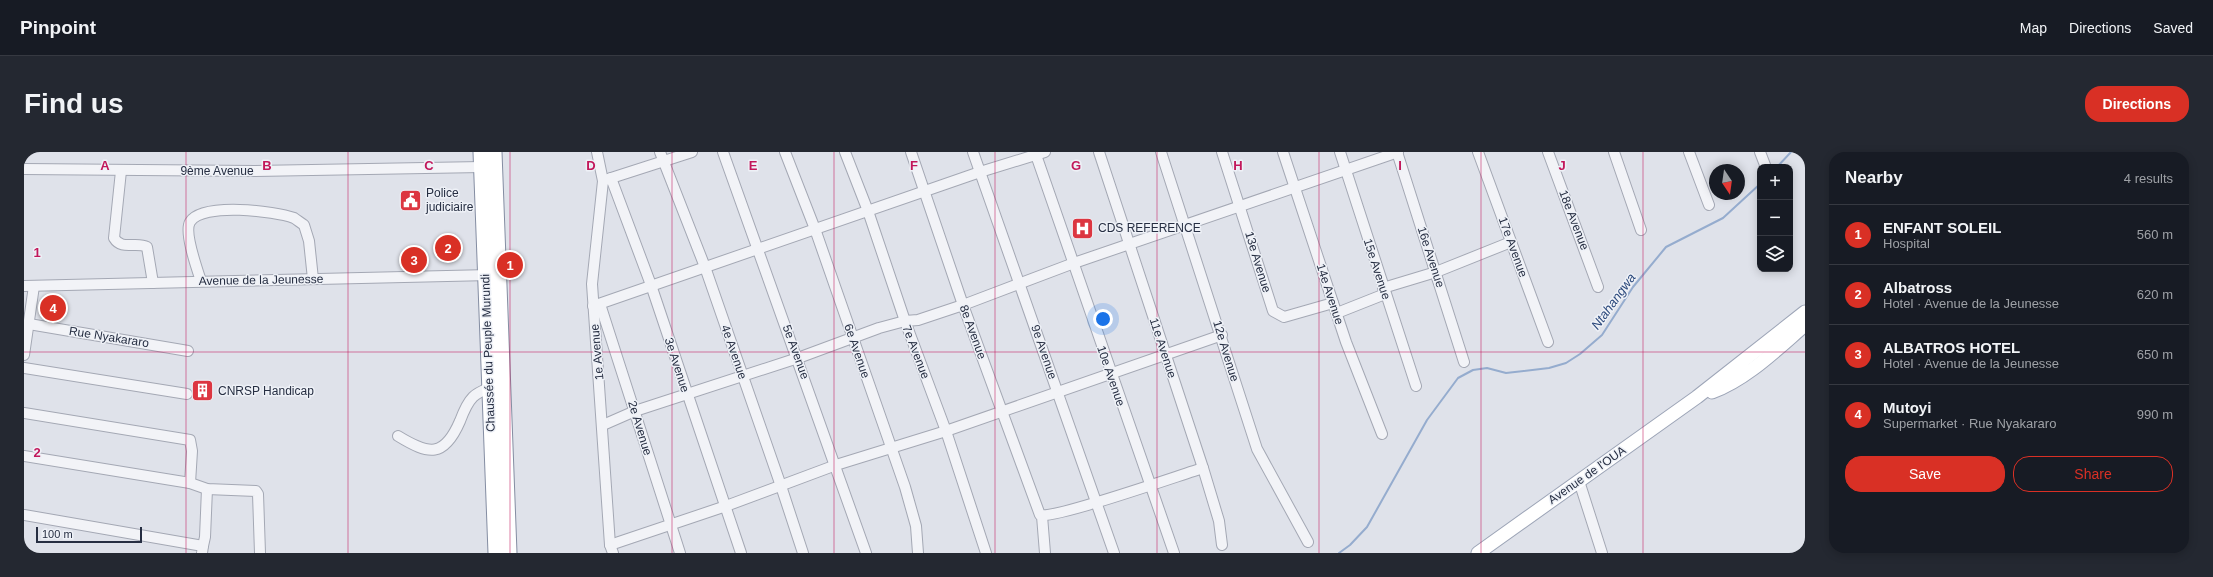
<!DOCTYPE html>
<meta charset="utf-8">
<style>
:root{--surface:#171b24;--page:#242831;--text:#f1f3f6;--muted:#9ea1a6;--line:#363941;--accent:#d93025}
body{margin:0;font-family:Helvetica,sans-serif;background:var(--page);color:var(--text)}
.controls{position:absolute;right:12px;top:12px;display:grid;overflow:hidden;border-radius:8px;box-shadow:0 2px 10px #0003}
.controls button{width:36px;height:36px;display:grid;place-items:center;padding:0;border:0;border-bottom:1px solid var(--line);background:var(--surface);color:var(--text);font:20px sans-serif}
.compass{position:absolute;left:1685px;top:12px;width:36px;height:36px;border-radius:50%;background:var(--surface);box-shadow:0 2px 10px #0003;rotate:167deg}
.scale{position:absolute;left:12px;bottom:10px;width:106px;box-sizing:border-box;padding-left:4px;border:2px solid #262e42;border-top:0;font-size:11px;line-height:14px;white-space:nowrap;color:#262e42;-webkit-text-stroke:3px #eef1f7;paint-order:stroke}
.you{position:absolute;left:1079px;top:167px;width:14px;height:14px;margin:-10px;border:3px solid #fff;border-radius:50%;background:#1a73e8;box-shadow:0 0 0 6px #1a73e833}
.badge{display:grid;place-items:center;width:26px;height:26px;border-radius:50%;background:var(--accent);color:#fff;font-size:13px;font-weight:700}
.pin{position:absolute;translate:-50% -50%;border:2px solid #fff;box-shadow:0 1px 4px #0006}
.list{margin:0;padding:0;list-style:none}
h2{display:flex;justify-content:space-between;align-items:center;height:52px;margin:0;padding:0 16px;font-size:17px}
h2 small{font-size:13px;font-weight:400;color:var(--muted)}
.list li{display:grid;grid-template-columns:26px 1fr auto;gap:12px;align-items:center;box-sizing:border-box;height:60px;padding:0 16px;border-top:1px solid var(--line)}
.list b{display:block;font-size:15px;white-space:nowrap}
.list p{margin:0;font-size:13px;white-space:nowrap;color:var(--muted)}
.list em{font-size:13px;font-style:normal;color:var(--muted)}
.actions{display:flex;gap:8px;padding:12px 16px}
.actions a{flex:1;padding:9px 0;border:1px solid var(--accent);border-radius:16px;text-align:center;font-size:14px;color:var(--accent)}
.actions .main{background:var(--accent);color:#fff}
.icon{flex:none;width:22px;height:22px;fill:none;stroke:currentColor;stroke-width:2;stroke-linecap:round;stroke-linejoin:round}
.map{position:relative;flex:none;width:1781px;height:401px;overflow:hidden;border-radius:16px}
header{display:flex;align-items:center;gap:24px;box-sizing:border-box;height:56px;padding:0 20px;background:var(--surface);border-bottom:1px solid var(--line)}
header strong{font-size:19px}
nav{display:flex;gap:22px;margin-inline-start:auto;font-size:14px}
.intro{display:flex;align-items:center;justify-content:space-between;box-sizing:border-box;height:96px;padding:0 24px}
h1{margin:0;font-size:28px}
.button{padding:10px 18px;border-radius:16px;background:var(--accent);color:#fff;font-size:14px;font-weight:700}
main{display:flex;gap:24px;padding:0 24px}
aside{flex:1;background:var(--surface);border-radius:16px;box-shadow:0 2px 10px #0003}
.map>svg:first-child{display:block}
.lines{fill:none;stroke-linecap:round;stroke-linejoin:round}
.stream{stroke:#95acce;stroke-width:2}
.minor-casing{stroke:#a4a8b4;stroke-width:12}
.major-casing{stroke:#9da5b7;stroke-width:15}
.highway-casing{stroke:#848da2;stroke-width:17}
.minor{stroke:#f2f3f7;stroke-width:10}
.major{stroke:#fff;stroke-width:13}
.highway{stroke:#fff;stroke-width:15}
.grid{fill:none;stroke:#c2185b;stroke-width:1;stroke-opacity:0.55}
.labels{text-anchor:middle;stroke-width:3;stroke-linejoin:round;paint-order:stroke}
.street-label{font-size:12px;fill:#262e42;stroke:#eef1f7}
.poi-label{font-size:12px;fill:#262e42;stroke:#eef1f7;text-anchor:start}
.water-label{font-size:13px;font-style:italic;fill:#2b487b;stroke:#eef1f7}
.grid-label{font-size:13px;text-anchor:middle;font-weight:bold;fill:#c2185b;stroke:#eef1f7;stroke-width:3;stroke-linejoin:round;paint-order:stroke}
</style>
<header>
<strong>Pinpoint</strong>
<nav><a>Map</a><a>Directions</a><a>Saved</a></nav>
</header>
<div class="intro"><h1>Find us</h1><a class="button">Directions</a></div>
<main>
<div class="map">
<svg width="1781" height="401" viewBox="0 0 1781 401">
<rect width="100%" height="100%" fill="#dfe2ea"/>
<g class="lines">
<!-- stream -->
<g class="stream">
<path d="M1753,15L1767,0"/>
<path d="M1315,401L1326,393L1343,375L1403,268L1434,226L1449,218L1463,216L1482,221L1525,216L1542,211L1556,202L1578,183L1609,135L1642,95L1699,66L1736,32"/>
</g>
<defs>
<g id="minor">
<path d="M573,0L579,29L568,132L586,393L589,401"/>
<path d="M636,0L681,115L757,334L779,401"/>
<path d="M699,0L842,401"/>
<path d="M761,0L791,77L881,335L892,374L894,401"/>
<path d="M821,0L844,59L881,169L922,279L962,401"/>
<path d="M887,0L939,153L1016,363C1031,367 1156,323 1179,316"/>
<path d="M949,0L1090,401"/>
<path d="M1011,0L1150,401"/>
<path d="M1075,0L1179,316L1195,369L1198,393"/>
<path d="M1137,0L1233,297L1284,390"/>
<path d="M1198,0L1249,159L1260,165L1309,151"/>
<path d="M1259,0L1322,190L1358,282"/>
<path d="M1316,0L1392,234"/>
<path d="M1373,0L1440,210"/>
<path d="M1454,0L1524,190"/>
<path d="M1524,0L1574,135"/>
<path d="M1590,0L1617,78"/>
<path d="M1665,0L1685,53"/>
<path d="M1736,0L1741,13"/>
<path d="M0,17L231,19L458,15"/>
<path d="M97,19L90,86C98,99 112,89 123,95L129,131"/>
<path d="M587,26L627,133L717,401"/>
<path d="M581,28L668,0"/>
<path d="M177,129C173,117 160,80 166,70C178,50 251,59 270,66C273,68 277,71 280,73L285,89L289,127"/>
<path d="M0,134L466,123"/>
<path d="M1359,136L1412,120L1487,90"/>
<path d="M576,152L656,401"/>
<path d="M569,154L956,20L1021,0"/>
<path d="M1313,161L1361,142"/>
<path d="M5,172L164,199"/>
<path d="M0,203L10,134"/>
<path d="M0,216L163,242"/>
<path d="M0,261L166,288L168,299L166,331"/>
<path d="M579,273L611,259L774,206L855,176L881,169L894,168L939,153L1050,111L1374,0"/>
<path d="M374,284C405,303 420,306 436,269C439,261 443,251 449,245C453,241 460,238 465,236"/>
<path d="M0,304L166,331L183,337L232,339L234,342L236,401"/>
<path d="M1555,329L1578,401"/>
<path d="M0,363L179,394L178,401"/>
<path d="M1018,364L1021,401"/>
<path d="M586,393L702,354L812,313L922,279L1198,183"/>
<path d="M179,394L181,385L183,337"/>
</g>
<g id="major">
<path d="M1688,240C1723,227 1753,197 1781,173"/>
<path d="M1454,401L1673,245L1781,160"/>
</g>
<g id="highway">
<path d="M457,0L472,401"/>
<path d="M470,0L485,401"/>
</g>
</defs>
<!-- minor casing -->
<use href="#minor" class="minor-casing"/>
<!-- major casing -->
<use href="#major" class="major-casing"/>
<!-- highway casing -->
<use href="#highway" class="highway-casing"/>
<!-- minor -->
<use href="#minor" class="minor"/>
<!-- major -->
<use href="#major" class="major"/>
<!-- highway -->
<use href="#highway" class="highway"/>
</g>
<!-- grid -->
<path class="grid" d="M162,0V401M324,0V401M486,0V401M648,0V401M810,0V401M971,0V401M1133,0V401M1295,0V401M1457,0V401M1619,0V401M0,200H1781"/>
<!-- icons -->
<defs>
<symbol id="civic-square" viewBox="-11 -11 22 22"><rect x="-9" y="-9" width="18" height="18" rx="4" fill="#dc3641" stroke="#eef1f7"/><path d="M-.6-6.5H3V-4.5H.6V-3L4-1V1h2V6H-6V1h2V-1L-.6-3ZM-1.2 2.5V6h2.4V2.5Z" fill="#fff"/></symbol>
<symbol id="hospital-square" viewBox="-11 -11 22 22"><rect x="-9" y="-9" width="18" height="18" rx="4" fill="#dc3641" stroke="#eef1f7"/><path d="M-5-5h3v3.5h4V-5h3V5h-3V1.5h-4V5h-3Z" fill="#fff"/></symbol>
<symbol id="building-square" viewBox="-11 -11 22 22"><rect x="-9" y="-9" width="18" height="18" rx="4" fill="#dc3641" stroke="#eef1f7"/><path d="M-4-6H4V6H1V3H-1V6H-4ZM-2.5-4.3h1.7v1.8h-1.7ZM.8-4.3h1.7v1.8H.8ZM-2.5-1h1.7V.8h-1.7ZM.8-1h1.7V.8H.8Z" fill="#fff"/></symbol>
</defs>
<g fill-rule="evenodd">
<use href="#civic-square" x="374" y="36" width="25" height="25"/>
<use href="#hospital-square" x="1046" y="64" width="25" height="25"/>
<use href="#building-square" x="166" y="226" width="25" height="25"/>
</g>
<g class="labels">
<!-- street labels -->
<g class="street-label">
<text x="193" y="23">9ème Avenue</text>
<text transform="translate(1550 68) rotate(69)" y="4">18e Avenue</text>
<text transform="translate(1489 95) rotate(70)" y="4">17e Avenue</text>
<text transform="translate(1407 105) rotate(72)" y="4">16e Avenue</text>
<text transform="translate(1234 110) rotate(73)" y="4">13e Avenue</text>
<text transform="translate(1353 117) rotate(72)" y="4">15e Avenue</text>
<text transform="translate(237 128) rotate(-1)" y="4">Avenue de la Jeunesse</text>
<text transform="translate(1306 142) rotate(72)" y="4">14e Avenue</text>
<text transform="translate(949 180) rotate(70)" y="4">8e Avenue</text>
<text transform="translate(85 185) rotate(9)" y="4">Rue Nyakararo</text>
<text transform="translate(1139 196) rotate(72)" y="4">11e Avenue</text>
<text transform="translate(833 199) rotate(71)" y="4">6e Avenue</text>
<text transform="translate(1202 199) rotate(73)" y="4">12e Avenue</text>
<text transform="translate(573 200) rotate(-95)" y="4">1e Avenue</text>
<text transform="translate(710 200) rotate(71)" y="4">4e Avenue</text>
<text transform="translate(772 200) rotate(70)" y="4">5e Avenue</text>
<text transform="translate(892 200) rotate(69)" y="4">7e Avenue</text>
<text transform="translate(1020 200) rotate(71)" y="4">9e Avenue</text>
<text transform="translate(464 201) rotate(-92)" y="4">Chaussée du Peuple Murundi</text>
<text transform="translate(653 213) rotate(72)" y="4">3e Avenue</text>
<text transform="translate(1087 224) rotate(71)" y="4">10e Avenue</text>
<text transform="translate(616 276) rotate(73)" y="4">2e Avenue</text>
<text transform="translate(1563 323) rotate(-35)" y="4">Avenue de l'OUA</text>
</g>
<!-- poi labels -->
<g class="poi-label">
<text x="402" y="45">Police<tspan x="402" dy="14">judiciaire</tspan></text>
<text x="1074" y="80">CDS REFERENCE</text>
<text x="194" y="243">CNRSP Handicap</text>
</g>
<!-- water labels -->
<g class="water-label">
<text transform="translate(1589 149) rotate(-54)" y="5">Ntahangwa</text>
</g>
</g>
<g class="grid-label">
<text x="81" y="18">A</text>
<text x="243" y="18">B</text>
<text x="405" y="18">C</text>
<text x="567" y="18">D</text>
<text x="729" y="18">E</text>
<text x="890" y="18">F</text>
<text x="1052" y="18">G</text>
<text x="1214" y="18">H</text>
<text x="1376" y="18">I</text>
<text x="1538" y="18">J</text>
<text x="13" y="105">1</text>
<text x="13" y="305">2</text>
</g>
</svg>
<div class="controls">
<button>+</button>
<button>−</button>
<button><svg class="icon" aria-label="layers" viewBox="0 0 24 24"><path d="M12 4l9 5-9 5-9-5zM3 14l9 5 9-5"/></svg></button>
</div>
<svg class="compass" viewBox="-18 -18 36 36"><path d="M0-13l5 13h-10z" fill="#e53935"/><path d="M0 13l5-13h-10z" fill="#9ea1a6"/></svg>
<div class="scale">100 m</div>
<div class="you"></div>
<div class="pin badge" style="left:486px;top:113px">1</div>
<div class="pin badge" style="left:424px;top:96px">2</div>
<div class="pin badge" style="left:390px;top:108px">3</div>
<div class="pin badge" style="left:29px;top:156px">4</div>
</div>
<aside>
<h2>Nearby<small>4 results</small></h2>
<ul class="list">
<li><span class="badge">1</span><div><b>ENFANT SOLEIL</b><p>Hospital</p></div><em>560 m</em></li>
<li><span class="badge">2</span><div><b>Albatross</b><p>Hotel · Avenue de la Jeunesse</p></div><em>620 m</em></li>
<li><span class="badge">3</span><div><b>ALBATROS HOTEL</b><p>Hotel · Avenue de la Jeunesse</p></div><em>650 m</em></li>
<li><span class="badge">4</span><div><b>Mutoyi</b><p>Supermarket · Rue Nyakararo</p></div><em>990 m</em></li>
</ul>
<div class="actions"><a class="main">Save</a><a>Share</a></div>
</aside>
</main>
